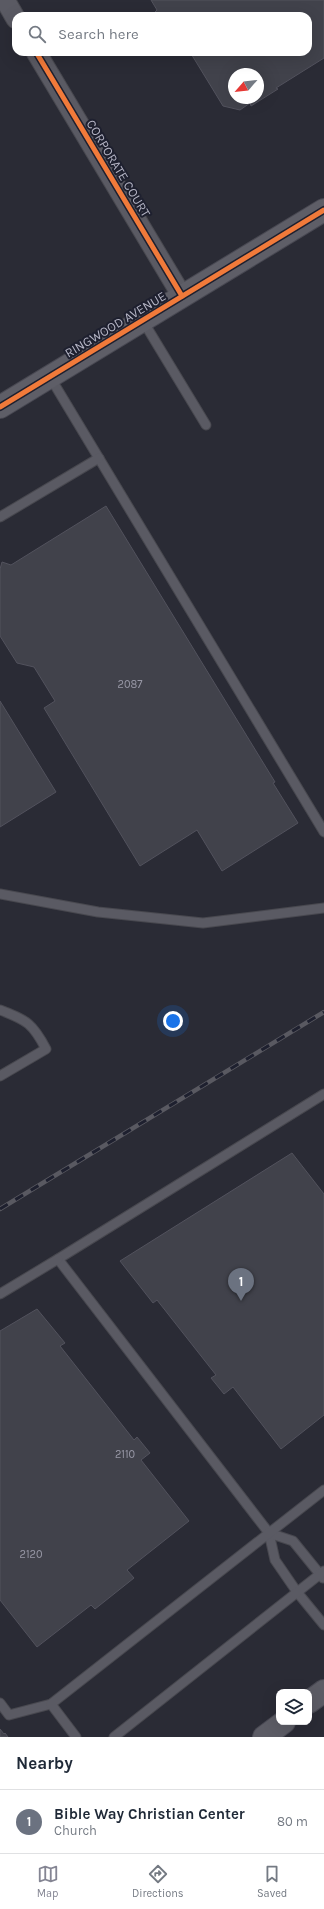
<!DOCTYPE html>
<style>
:root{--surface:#fff;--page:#f2f2f3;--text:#1f2937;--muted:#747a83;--line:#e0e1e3;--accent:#848593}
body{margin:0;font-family:Karla,sans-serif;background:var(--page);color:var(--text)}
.controls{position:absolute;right:12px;bottom:12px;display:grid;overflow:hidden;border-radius:8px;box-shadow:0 4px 16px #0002}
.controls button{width:36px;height:36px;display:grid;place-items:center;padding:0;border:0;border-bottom:1px solid var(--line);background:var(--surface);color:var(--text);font:20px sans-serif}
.compass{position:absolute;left:228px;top:68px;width:36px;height:36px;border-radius:50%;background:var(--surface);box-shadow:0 4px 16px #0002;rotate:242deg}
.you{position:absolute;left:173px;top:1021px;width:14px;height:14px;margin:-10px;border:3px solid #fff;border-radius:50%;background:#1a73e8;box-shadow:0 0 0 6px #1a73e833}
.badge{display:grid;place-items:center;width:26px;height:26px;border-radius:50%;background:var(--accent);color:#fff;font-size:13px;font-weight:700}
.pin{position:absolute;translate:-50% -33px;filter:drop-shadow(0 1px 2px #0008)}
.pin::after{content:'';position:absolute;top:21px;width:14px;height:12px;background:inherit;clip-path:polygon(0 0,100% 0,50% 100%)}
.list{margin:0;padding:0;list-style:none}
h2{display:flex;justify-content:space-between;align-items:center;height:52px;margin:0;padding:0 16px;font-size:17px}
h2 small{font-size:13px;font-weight:400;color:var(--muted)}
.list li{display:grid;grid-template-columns:26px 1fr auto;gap:12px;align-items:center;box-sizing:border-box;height:64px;padding:0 16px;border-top:1px solid var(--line)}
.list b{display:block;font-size:15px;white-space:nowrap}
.list p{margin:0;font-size:13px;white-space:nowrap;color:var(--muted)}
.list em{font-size:13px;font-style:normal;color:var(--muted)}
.icon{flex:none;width:22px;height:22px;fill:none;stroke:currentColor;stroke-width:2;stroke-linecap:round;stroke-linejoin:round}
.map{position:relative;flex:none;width:324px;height:1737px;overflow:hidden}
.search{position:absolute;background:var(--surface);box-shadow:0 4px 16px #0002;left:12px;right:12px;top:12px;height:44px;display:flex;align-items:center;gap:10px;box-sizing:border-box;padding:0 14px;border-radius:12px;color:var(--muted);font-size:15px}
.sheet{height:116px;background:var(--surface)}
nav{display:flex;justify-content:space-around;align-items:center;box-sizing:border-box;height:56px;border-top:1px solid var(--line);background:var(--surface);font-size:11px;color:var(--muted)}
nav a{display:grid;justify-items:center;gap:2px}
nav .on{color:var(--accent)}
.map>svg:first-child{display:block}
.building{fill:#41424b;stroke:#52525d;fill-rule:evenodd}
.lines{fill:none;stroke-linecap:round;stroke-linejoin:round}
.lane-casing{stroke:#48484f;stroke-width:11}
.street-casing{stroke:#48484f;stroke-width:21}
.secondary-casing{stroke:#484852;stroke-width:24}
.primary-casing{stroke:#484852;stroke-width:24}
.lane{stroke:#5a5a63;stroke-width:9}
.street{stroke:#5a5a63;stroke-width:19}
.secondary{stroke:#5e5e67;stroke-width:22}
.primary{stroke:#5c5c65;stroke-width:22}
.rail-casing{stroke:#595961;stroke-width:4.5}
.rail{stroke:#1e202f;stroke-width:3;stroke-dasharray:9;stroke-linecap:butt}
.cycleway-casing{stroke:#1e202f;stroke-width:8}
.cycleway{stroke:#f17a3a;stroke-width:5}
.labels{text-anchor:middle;stroke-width:4;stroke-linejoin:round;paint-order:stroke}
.number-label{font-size:11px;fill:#9898a6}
.street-label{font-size:13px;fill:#b5b5c5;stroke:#1e202f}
</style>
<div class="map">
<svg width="324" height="1737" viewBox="0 0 324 1737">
<rect width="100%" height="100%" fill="#2a2b35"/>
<!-- building -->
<g class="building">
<path d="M151,0H324V58L276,88L278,89L251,106L250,103L240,110L223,106L190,52H308V16H158L155,12L157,10ZM234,74H258V98H234Z"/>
<path d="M106,506L275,782L273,783L298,823L222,871L197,830L140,866L44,708L55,701L34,667L17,663L0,636V569L2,562L11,565Z"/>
<path d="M0,701L56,792L0,827Z"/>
<path d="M292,1153L324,1194V1415L281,1449L233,1387L224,1394L211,1378L216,1375L157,1300L153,1303L120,1261Z"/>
<path d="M37,1309L65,1343L60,1346L134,1440L137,1437L150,1453L141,1460L189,1521L127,1570L134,1578L95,1609L91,1605L37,1647L0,1600V1331Z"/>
<path d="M0,1729L4,1734L5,1733L8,1737H0Z"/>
</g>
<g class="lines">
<defs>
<g id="lane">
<path d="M143,321L206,425"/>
<path d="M50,377L324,832"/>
<path d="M0,517L99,458"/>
<path d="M0,894L98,912L203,923L324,908"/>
<path d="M0,1010C27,1020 33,1024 46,1049L0,1076"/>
<path d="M324,1094L58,1259L269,1533L275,1560L297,1592L324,1625"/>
<path d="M0,1294L58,1259"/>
<path d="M269,1533L293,1541L323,1578"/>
<path d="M0,1703L9,1715L51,1704"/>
<path d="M76,1737L51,1704L324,1490"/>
<path d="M114,1737L324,1571"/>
</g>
<g id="street">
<path d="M5,0L16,19"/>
<path d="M36,52L182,296"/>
</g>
<path id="secondary" d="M0,407L324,210"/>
<g id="primary">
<path d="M309,1702L324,1691"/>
<path d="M264,1737L284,1722"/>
</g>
</defs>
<!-- lane casing -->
<use href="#lane" class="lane-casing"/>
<!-- street casing -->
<use href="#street" class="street-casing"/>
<!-- secondary casing -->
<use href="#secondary" class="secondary-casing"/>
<!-- primary casing -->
<use href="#primary" class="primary-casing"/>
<!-- lane -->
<use href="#lane" class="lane"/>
<!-- street -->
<use href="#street" class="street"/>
<!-- secondary -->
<use href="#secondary" class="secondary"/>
<!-- primary -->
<use href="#primary" class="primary"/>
<defs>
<path id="rail" d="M0,1209L324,1012"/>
</defs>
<!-- rail casing -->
<use href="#rail" class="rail-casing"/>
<!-- rail -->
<use href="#rail" class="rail"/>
<defs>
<g id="cycleway">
<path d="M36,52L182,296"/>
<path d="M0,407L324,210"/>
</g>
</defs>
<!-- cycleway casing -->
<use href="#cycleway" class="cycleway-casing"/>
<!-- cycleway -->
<use href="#cycleway" class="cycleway"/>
</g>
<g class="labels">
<!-- number labels -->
<g class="number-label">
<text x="130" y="688">2087</text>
<text x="125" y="1458">2110</text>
<text x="31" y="1558">2120</text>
</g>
<!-- street labels -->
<g class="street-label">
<text transform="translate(119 168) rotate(59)" y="5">CORPORATE COURT</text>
<text transform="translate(115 324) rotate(-31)" y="5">RINGWOOD AVENUE</text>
</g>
</g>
</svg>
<div class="controls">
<button><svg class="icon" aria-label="layers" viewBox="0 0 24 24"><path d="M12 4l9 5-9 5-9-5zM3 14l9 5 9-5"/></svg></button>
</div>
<svg class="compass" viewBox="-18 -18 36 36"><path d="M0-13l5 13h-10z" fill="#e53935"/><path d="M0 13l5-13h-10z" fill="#747a83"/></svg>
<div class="you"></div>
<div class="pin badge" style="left:241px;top:1301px;background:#6b7280">1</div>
<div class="search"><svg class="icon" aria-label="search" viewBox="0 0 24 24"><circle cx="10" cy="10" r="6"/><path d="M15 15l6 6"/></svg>Search here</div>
</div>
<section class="sheet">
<h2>Nearby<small></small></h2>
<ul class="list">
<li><span class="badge" style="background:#6b7280">1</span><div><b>Bible Way Christian Center</b><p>Church</p></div><em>80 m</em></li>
</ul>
</section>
<nav>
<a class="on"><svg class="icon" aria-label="map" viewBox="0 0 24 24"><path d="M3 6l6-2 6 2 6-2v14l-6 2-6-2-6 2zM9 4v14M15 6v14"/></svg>Map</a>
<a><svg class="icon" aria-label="directions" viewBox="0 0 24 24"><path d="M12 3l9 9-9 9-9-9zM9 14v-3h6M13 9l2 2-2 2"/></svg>Directions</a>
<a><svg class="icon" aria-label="saved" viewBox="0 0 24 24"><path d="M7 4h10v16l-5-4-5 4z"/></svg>Saved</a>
</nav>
